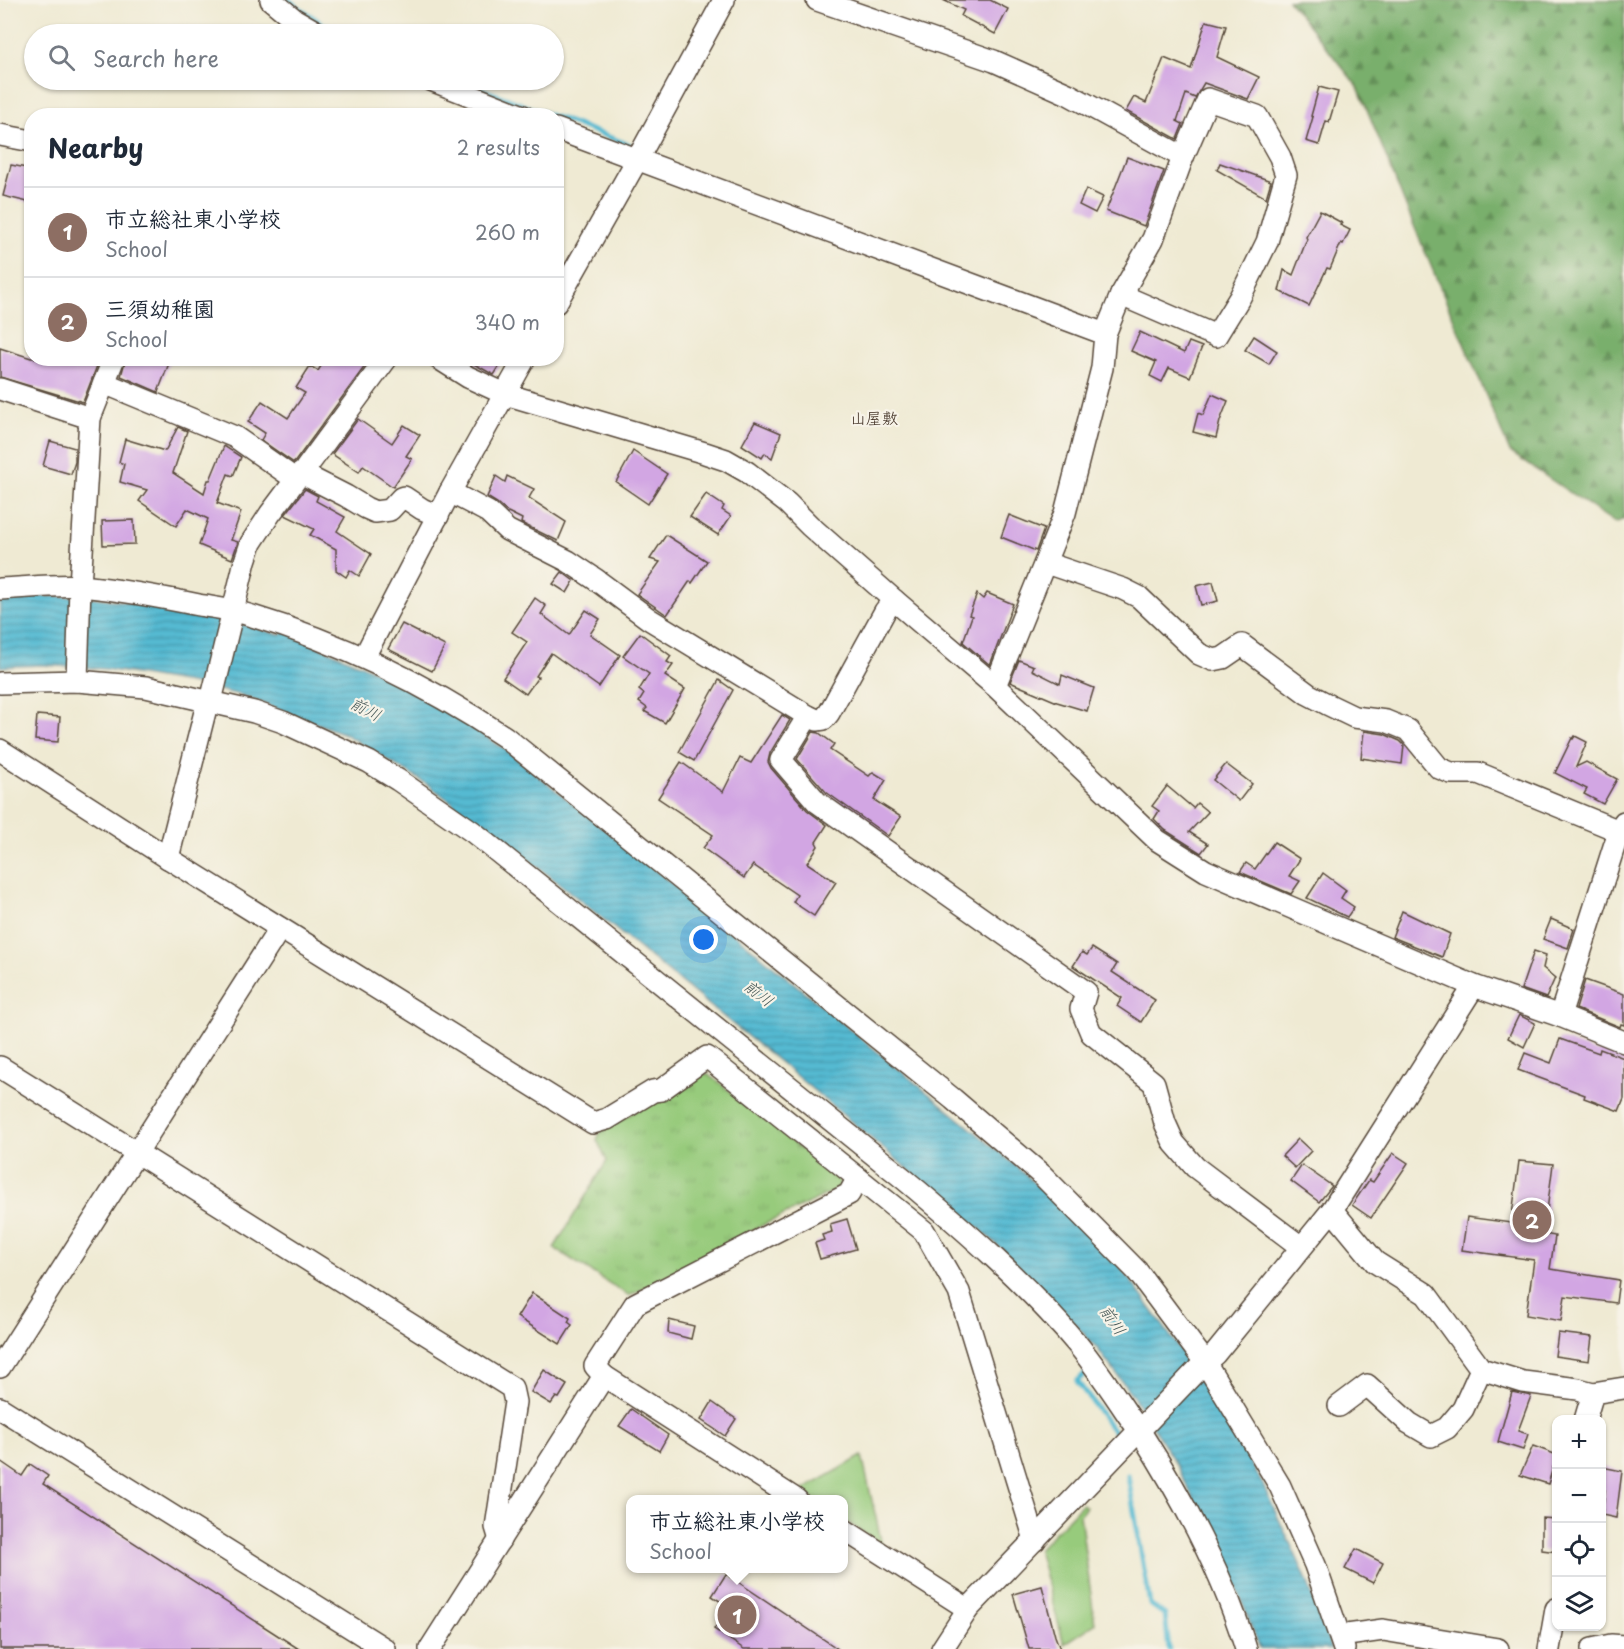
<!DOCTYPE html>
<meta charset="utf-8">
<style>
:root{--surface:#fff;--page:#f2f2f3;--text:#1f2937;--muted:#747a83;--line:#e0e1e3;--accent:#111827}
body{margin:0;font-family:"Playpen Sans","Klee One",sans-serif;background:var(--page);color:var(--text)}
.controls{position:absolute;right:18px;bottom:18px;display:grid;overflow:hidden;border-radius:12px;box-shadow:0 2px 4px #0004}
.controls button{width:54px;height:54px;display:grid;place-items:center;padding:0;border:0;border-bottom:2px solid var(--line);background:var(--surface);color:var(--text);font:30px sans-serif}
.you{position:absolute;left:704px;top:940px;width:21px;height:21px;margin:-15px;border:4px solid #fff;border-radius:50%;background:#1a73e8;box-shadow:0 0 0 9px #1a73e833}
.badge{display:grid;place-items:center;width:39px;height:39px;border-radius:50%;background:var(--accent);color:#fff;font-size:20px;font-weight:700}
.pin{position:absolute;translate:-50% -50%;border:3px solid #fff;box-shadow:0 2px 6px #0006}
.popup{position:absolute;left:626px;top:1495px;width:222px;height:78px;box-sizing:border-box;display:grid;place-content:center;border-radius:12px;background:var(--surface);filter:drop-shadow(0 2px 4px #0005);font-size:20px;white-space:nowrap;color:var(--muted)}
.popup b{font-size:22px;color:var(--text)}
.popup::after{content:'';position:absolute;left:50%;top:100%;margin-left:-12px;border:12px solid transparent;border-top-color:var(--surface)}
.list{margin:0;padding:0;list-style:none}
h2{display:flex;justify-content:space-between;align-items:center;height:78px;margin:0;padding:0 24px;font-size:26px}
h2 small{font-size:20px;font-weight:400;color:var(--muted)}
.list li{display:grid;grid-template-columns:39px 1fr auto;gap:18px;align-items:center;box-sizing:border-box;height:90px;padding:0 24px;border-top:2px solid var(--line)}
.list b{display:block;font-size:22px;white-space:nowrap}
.list p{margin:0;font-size:20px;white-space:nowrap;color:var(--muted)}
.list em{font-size:20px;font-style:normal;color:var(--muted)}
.icon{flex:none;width:33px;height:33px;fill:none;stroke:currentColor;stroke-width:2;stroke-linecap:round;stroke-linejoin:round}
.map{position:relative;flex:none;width:1624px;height:1649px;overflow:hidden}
.search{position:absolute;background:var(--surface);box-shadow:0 2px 4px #0004;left:24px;top:24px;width:540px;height:66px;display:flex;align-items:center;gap:15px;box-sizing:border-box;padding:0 21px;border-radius:33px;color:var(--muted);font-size:22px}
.panel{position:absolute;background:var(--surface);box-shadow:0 2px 4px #0004;left:24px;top:108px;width:540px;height:258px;border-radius:24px}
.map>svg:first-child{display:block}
.grass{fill:#97cb7c;stroke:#697a4d;stroke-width:1.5}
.forest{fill:url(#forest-firs);stroke:#5a6c45;stroke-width:1.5}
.park{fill:url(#park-tufts);stroke:#697a4d;stroke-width:1.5}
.water{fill:url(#water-rules);stroke:#487278;stroke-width:1.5}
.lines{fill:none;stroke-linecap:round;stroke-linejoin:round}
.stream{stroke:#54bad2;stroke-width:5}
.building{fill:#d2a6e3}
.minor-casing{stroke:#564739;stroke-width:24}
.minor{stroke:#fff;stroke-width:21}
.labels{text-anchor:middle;stroke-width:4.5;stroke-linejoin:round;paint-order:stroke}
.neighbourhood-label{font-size:16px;fill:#3b2a1e;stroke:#f7f3e8}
.water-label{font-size:16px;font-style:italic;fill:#425554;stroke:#f7f3e8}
</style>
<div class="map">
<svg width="1624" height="1649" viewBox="0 0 1624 1649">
<defs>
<pattern id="forest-firs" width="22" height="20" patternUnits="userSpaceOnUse" patternTransform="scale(1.5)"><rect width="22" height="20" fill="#79af6c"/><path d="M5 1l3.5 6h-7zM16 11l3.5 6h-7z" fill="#648f58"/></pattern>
<pattern id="park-tufts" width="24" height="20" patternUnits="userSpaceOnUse" patternTransform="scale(1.5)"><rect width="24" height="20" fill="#97cb7c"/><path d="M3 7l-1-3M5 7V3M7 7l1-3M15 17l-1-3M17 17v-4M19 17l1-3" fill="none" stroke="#83ae6b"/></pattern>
<pattern id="water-rules" width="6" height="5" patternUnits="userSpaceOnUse" patternTransform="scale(1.5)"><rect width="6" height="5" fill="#54bad2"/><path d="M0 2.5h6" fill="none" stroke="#4797aa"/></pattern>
</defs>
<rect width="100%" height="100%" fill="#f7f3e8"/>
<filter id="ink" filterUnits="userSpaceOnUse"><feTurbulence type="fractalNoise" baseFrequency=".0167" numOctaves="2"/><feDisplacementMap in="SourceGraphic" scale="12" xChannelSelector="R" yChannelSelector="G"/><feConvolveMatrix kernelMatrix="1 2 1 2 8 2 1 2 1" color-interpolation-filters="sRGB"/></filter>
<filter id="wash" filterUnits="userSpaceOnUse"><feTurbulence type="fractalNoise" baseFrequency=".008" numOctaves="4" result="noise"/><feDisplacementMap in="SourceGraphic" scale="24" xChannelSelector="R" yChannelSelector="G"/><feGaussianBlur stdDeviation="1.35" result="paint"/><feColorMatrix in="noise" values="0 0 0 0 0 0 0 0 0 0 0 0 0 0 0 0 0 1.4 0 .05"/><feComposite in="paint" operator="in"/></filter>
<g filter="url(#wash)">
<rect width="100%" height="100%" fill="#efead3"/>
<!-- grass -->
<g class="grass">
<path d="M862,1456L882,1545L844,1520L843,1500L812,1499L800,1492Z"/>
<path d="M1082,1504L1086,1507L1080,1515L1095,1624L1064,1644L1038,1550Z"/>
</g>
<!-- forest -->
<path class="forest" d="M1288,0H1624V519L1615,523L1510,452L1409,214L1358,87Z"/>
<!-- park -->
<path class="park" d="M703,1074H707L715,1079L839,1180L840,1188L763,1225L629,1296L554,1248L607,1161L597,1140L600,1132L658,1098L665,1100Z"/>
<!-- water -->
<path class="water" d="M29,596L89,597L144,604L211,616L281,635L284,631L397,681L468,725L506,750L706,911L985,1140L1017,1167L1067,1214L1121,1267L1217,1401L1263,1485L1304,1573L1332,1649H1260L1234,1580L1176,1464L1133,1396L1097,1348L1053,1300L989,1237L793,1073L555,880L430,786L345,734L240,695L195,684L106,669L41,665L0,667V598Z"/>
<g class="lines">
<!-- stream -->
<g class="stream">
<path d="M288,0L323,24L349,34"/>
<path d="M459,80L552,116"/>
<path d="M556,117L630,145"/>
<path d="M1086,1373L1077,1381L1114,1432"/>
<path d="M1128,1476L1150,1604L1165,1615L1169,1649"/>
</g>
</g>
<g id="blocks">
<!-- building -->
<g class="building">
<path d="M943,0H990L1008,9L995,34L961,16L964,10Z"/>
<path d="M1206,21L1226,26L1217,57L1259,77L1248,99L1204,83L1195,98L1186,94L1177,121L1183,124L1177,139L1126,111L1134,97L1146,103L1164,58L1191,69Z"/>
<path d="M1319,87L1338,92L1329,122L1326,121L1319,145L1306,141L1313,117L1311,116Z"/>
<path d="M1127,157L1164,171L1144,226L1106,211Z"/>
<path d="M1220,163L1271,181L1266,198L1217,170Z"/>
<path d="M11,165L32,169V203L3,196Z"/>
<path d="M1086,189L1103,197L1095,213L1079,205Z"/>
<path d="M1320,211L1342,223L1340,225L1350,230L1343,244L1341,243L1330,269L1327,268L1309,306L1279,291L1284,270L1293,275L1307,239L1306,237Z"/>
<path d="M1140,332L1184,353L1189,342L1202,347L1190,377L1169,368L1162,382L1150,376L1156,362L1131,351Z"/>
<path d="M1254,336L1277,351L1269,364L1245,350Z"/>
<path d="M0,348L31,358H100L83,402L0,377Z"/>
<path d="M126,358H171L158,392L121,376Z"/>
<path d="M326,358H371L294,463L261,440L265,433L248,422L262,401L288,418L305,393L296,388L310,366L318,371Z"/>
<path d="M463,358H505L494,375Z"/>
<path d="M1212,394L1228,401L1220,421L1216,438L1193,432L1198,413L1203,415Z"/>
<path d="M358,419L392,443L404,425L420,435L406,456L412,459L393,487L363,466L359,472L332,454Z"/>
<path d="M755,422L781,433L772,458L765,453L762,458L742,445Z"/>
<path d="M178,427L187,431L173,473L204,493L208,480H210L224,446L241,457L233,476L228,474L217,503L241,512L231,540L238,542L232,559L199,545L208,519L187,509L176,526L139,501L147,490L120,482L124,464L119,462L125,439L165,451Z"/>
<path d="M50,441L75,448V462L71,474L43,466Z"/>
<path d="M633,451L667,474L648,504L616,482Z"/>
<path d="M496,476L505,482L507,476L534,489L529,498L566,522L558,541L521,523L522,519L506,511L497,503L487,497Z"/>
<path d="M305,489L318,496L316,501L345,517L337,531L371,554L359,576L350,570L346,577L336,570V549L310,535L314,529L285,515Z"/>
<path d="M706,494L724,506L722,510L731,516L718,535L690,517Z"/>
<path d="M1009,515L1044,529L1036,551L1001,537Z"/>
<path d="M134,520L135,544L103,545L102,521Z"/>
<path d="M666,535L707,561L692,583L690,581L667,615L637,594L660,562L650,559Z"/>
<path d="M562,572L574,581L567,593L553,584Z"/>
<path d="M1213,582L1218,601L1201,605L1196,586Z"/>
<path d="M987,593L1013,604L990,665L963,642L972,616L969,615L977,594L983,599Z"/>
<path d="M535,598L546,606L541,614L569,635L586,610L600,619L590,634L620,655L599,687L551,653L536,676L538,677L526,694L503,678L527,642L512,632Z"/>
<path d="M402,624L445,646L432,671L388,649Z"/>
<path d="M640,633L671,656L667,662L673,665L665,676L685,689L665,723L644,711L647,708L639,702L644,694L639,690L649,674L623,656Z"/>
<path d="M1019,660L1034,666L1032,670L1060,684L1062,675L1094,688L1087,711L1057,702L1010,682Z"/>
<path d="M719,680L733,690L694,761L679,752Z"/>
<path d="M37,715L60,717L58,742L35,740Z"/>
<path d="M782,715L790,720L770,753L768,762L771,768L807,810L827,825L816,842L818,846L807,863L836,882L814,916L793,902L797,895L753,865L744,878L703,848L713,835L658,798L681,762L723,792L740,758L751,763Z"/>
<path d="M1364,731L1384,734L1400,741L1404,745L1402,764L1361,758Z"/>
<path d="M813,732L819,733L834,744L830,750L869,776L873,772L886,780L874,800L901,817L888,836L826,792L797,759Z"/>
<path d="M1575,736L1587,742L1576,767L1586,762L1617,779L1603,804L1584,794L1587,789L1555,773L1572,738L1573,739Z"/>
<path d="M1226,764L1252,784L1239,801L1213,780Z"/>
<path d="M1167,786L1193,808L1197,803L1208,812L1189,832L1208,844L1201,853L1165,830L1154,819L1159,811L1152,806Z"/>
<path d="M1274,842L1300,859L1289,876L1300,881L1291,894L1240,872L1246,863L1255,869Z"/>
<path d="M1323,873L1346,890L1341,898L1354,907L1347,917L1307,898Z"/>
<path d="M1402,911L1450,934L1442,957L1392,937Z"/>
<path d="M1551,919L1574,929L1568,948L1543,939Z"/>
<path d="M1092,948L1117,964L1112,972L1155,1000L1141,1022L1117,1006L1122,998L1073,966L1082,952L1087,955Z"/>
<path d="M1534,951L1546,955L1543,968L1555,978L1546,998L1521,989Z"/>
<path d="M1585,980L1624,994V1025L1621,1024L1620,1027L1576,1009Z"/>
<path d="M1519,1015L1535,1023L1524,1047L1508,1038Z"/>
<path d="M1560,1039L1599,1053L1600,1049L1624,1058V1099L1619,1111L1584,1098L1585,1095L1518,1070L1525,1053L1551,1063Z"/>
<path d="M1298,1139L1311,1151L1295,1168L1282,1156Z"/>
<path d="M1393,1153L1408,1163L1371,1218L1352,1205L1369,1180L1373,1182Z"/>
<path d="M1519,1161L1553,1164L1544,1234L1555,1236L1550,1269L1619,1280L1616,1303L1565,1296L1561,1321L1526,1315L1534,1260L1462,1250L1467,1217L1511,1223Z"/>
<path d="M1302,1165L1332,1186L1319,1202L1291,1181Z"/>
<path d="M847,1219L856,1249L820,1259L815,1243L824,1240L822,1235L832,1232L830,1224Z"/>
<path d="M532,1293L570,1318L568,1322L572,1325L560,1344L517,1317Z"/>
<path d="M669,1320L694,1326L691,1339L668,1333Z"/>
<path d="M1558,1333L1592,1337L1589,1361L1555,1356Z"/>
<path d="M544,1370L567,1385L559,1398L556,1397L551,1404L531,1392Z"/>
<path d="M1512,1392L1531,1396L1518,1431L1528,1434L1523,1450L1498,1442Z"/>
<path d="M712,1402L736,1419L725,1436L701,1420Z"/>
<path d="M631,1409L668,1435L659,1451L619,1426Z"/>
<path d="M1533,1446L1557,1455L1548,1484L1520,1475Z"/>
<path d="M0,1461L22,1476L30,1464L48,1476L43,1484L299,1649H0Z"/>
<path d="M1602,1467L1622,1471L1616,1518L1602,1515L1605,1490L1602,1489Z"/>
<path d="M1542,1518L1557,1519V1552L1542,1550Z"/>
<path d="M1356,1549L1383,1563L1373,1583L1345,1569Z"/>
<path d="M726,1574L838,1649H744L714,1629L729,1607L712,1596Z"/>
<path d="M1042,1586L1055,1636L1060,1649H1029L1013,1594Z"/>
</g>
</g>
</g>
<g filter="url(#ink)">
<use href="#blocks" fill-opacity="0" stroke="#564739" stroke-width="1.5"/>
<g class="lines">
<defs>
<g id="minor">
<path d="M271,0L294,19L320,34"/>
<path d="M817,0L994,61L1068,94L1183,157L1153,239L1121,295L1105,334L1102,368L1065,513L995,686"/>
<path d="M431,80L523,116"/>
<path d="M556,129L1105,334"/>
<path d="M0,135L32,141"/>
<path d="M1121,295L1216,336L1240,297L1267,242L1286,175L1280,157L1257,116L1208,99L1183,157"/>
<path d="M556,303L637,160L724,0"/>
<path d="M438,358L468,377L505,394L705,453L726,460L747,472L787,503L810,526L894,600L995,686L1157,840L1206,871L1474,986L1560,1016L1624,1042"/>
<path d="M104,383L235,437L295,479"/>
<path d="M0,389L90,418"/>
<path d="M303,474L306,468L387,358"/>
<path d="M450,492L488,512L507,530L568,561L595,579L649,619L808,716L817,720L824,719L829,713L885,611L894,600"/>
<path d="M1046,563L1123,589L1139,597L1199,654L1213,660L1223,658L1242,645L1308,694L1327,704L1354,717L1386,721L1408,730L1439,768L1451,773H1478L1619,831"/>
<path d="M0,589C26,588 56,584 82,586C121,590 160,597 199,605C216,608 235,610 252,616C342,643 427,685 505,737L953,1099L1042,1175L1137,1271L1205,1362L1280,1486L1315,1565L1344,1649"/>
<path d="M364,657L450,492L525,358"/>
<path d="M77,681L80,586L90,418L114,358"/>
<path d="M0,683L77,681L146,687L254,712L283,722L369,762L398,780L473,832L904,1179C965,1230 1026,1283 1078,1345C1096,1367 1112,1391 1128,1415C1132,1421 1137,1427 1141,1433C1183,1499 1223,1574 1246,1649"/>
<path d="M211,701L245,561L251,543L270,514L300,474H303L346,496L366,508L375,512L390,510L401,498L404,497L422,509L438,516"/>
<path d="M808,716L781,760L817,802L1086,992L1081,1009L1091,1033L1154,1083L1165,1123L1174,1143L1195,1167L1301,1247"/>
<path d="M0,750L168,858L593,1123L607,1119L653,1091L661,1090L707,1057L924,1231L959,1292L1035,1540"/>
<path d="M168,858L208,700"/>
<path d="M1560,1016L1619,831L1624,822"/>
<path d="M0,1067L512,1388L515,1402L496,1527L500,1540"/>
<path d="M1332,1210L1375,1262L1426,1294L1481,1369L1523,1382L1578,1389L1593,1393"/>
<path d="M0,1367L280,928"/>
<path d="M604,1376L595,1366L635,1304L849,1194L858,1178"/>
<path d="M1339,1406L1367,1385L1409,1423L1431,1436L1447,1428L1463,1409L1481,1369"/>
<path d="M0,1408L385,1649"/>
<path d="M1585,1420L1593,1393L1624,1388"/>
<path d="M843,1529L968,1609"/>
<path d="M1340,1636L1383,1630L1498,1649"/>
<path d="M430,1649L604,1376L797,1500"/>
<path d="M942,1649L968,1609L1201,1366L1215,1354L1332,1210L1474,986"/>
<path d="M1549,1649L1556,1609"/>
<path d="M1592,1649L1611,1645L1624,1646"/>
</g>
</defs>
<!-- minor casing -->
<use href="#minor" class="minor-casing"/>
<!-- minor -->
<use href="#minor" class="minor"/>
</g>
</g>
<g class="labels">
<!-- neighbourhood labels -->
<g class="neighbourhood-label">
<text x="874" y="424">山屋敷</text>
</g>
<!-- water labels -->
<g class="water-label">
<text transform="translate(366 709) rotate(27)" y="6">前川</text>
<text transform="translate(759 993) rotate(38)" y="6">前川</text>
<text transform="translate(1113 1320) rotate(55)" y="6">前川</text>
</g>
</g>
</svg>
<div class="controls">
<button>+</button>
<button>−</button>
<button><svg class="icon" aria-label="locate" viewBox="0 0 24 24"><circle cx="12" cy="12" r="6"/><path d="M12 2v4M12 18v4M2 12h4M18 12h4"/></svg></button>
<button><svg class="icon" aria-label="layers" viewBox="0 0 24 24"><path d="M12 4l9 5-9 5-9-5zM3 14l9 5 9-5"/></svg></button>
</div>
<div class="you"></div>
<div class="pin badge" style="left:737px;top:1615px;background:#8d6e63">1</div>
<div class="popup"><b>市立総社東小学校</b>School</div>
<div class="pin badge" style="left:1532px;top:1220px;background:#8d6e63">2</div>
<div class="search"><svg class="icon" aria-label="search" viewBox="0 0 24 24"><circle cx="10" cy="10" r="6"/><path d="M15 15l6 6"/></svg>Search here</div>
<section class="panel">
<h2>Nearby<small>2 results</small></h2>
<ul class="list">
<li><span class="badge" style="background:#8d6e63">1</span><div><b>市立総社東小学校</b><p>School</p></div><em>260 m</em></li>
<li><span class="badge" style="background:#8d6e63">2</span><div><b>三須幼稚園</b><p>School</p></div><em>340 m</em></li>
</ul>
</section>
</div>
